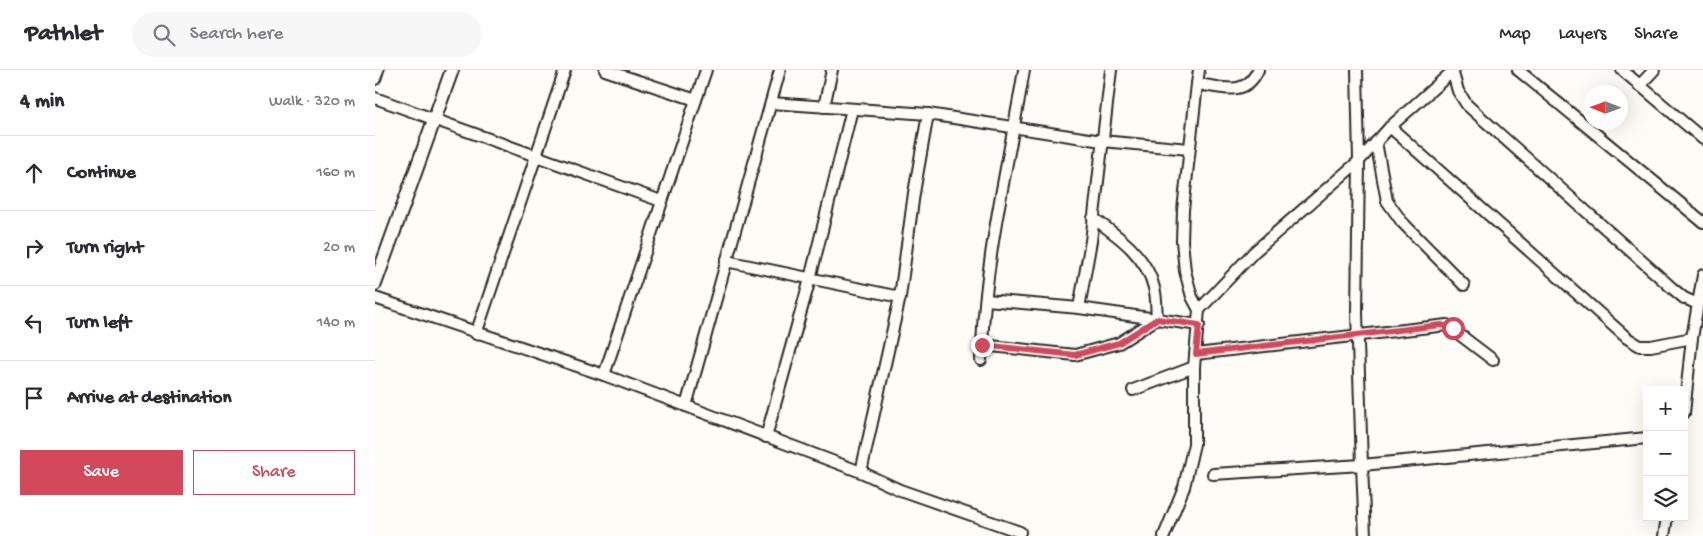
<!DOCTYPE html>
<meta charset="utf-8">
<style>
:root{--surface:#fff;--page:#f7f7f7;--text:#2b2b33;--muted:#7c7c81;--line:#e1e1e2;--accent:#d1495b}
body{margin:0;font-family:"Gochi Hand",sans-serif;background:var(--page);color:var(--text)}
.controls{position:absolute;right:15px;bottom:15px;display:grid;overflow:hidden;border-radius:0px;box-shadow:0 5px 20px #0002}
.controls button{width:45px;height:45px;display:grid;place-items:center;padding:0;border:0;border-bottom:1px solid var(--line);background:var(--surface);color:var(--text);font:25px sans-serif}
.compass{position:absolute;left:1208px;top:15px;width:45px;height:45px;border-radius:50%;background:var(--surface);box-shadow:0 5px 20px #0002;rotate:271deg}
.stop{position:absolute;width:15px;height:15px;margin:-11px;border:4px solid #d1495b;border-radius:50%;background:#fff}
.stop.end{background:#d1495b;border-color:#fff;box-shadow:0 1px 5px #0008}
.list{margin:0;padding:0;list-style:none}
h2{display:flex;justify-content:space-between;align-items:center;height:65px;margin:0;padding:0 20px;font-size:21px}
h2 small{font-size:16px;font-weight:400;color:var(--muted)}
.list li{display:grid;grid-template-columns:32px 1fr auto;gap:15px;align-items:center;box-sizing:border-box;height:75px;padding:0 20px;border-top:1px solid var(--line)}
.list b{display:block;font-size:19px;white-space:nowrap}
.list em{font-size:16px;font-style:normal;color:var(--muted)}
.actions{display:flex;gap:10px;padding:15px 20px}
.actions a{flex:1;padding:11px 0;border:1px solid var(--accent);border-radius:0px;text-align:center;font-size:18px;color:var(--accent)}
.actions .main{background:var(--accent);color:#fff}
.icon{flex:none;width:28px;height:28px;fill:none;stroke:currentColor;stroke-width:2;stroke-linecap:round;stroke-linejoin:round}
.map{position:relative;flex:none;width:1328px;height:466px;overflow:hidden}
header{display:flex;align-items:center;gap:30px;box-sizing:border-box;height:70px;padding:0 25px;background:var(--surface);border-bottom:1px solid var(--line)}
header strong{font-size:24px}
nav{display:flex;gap:28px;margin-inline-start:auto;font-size:18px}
.search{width:350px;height:45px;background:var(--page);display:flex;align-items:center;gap:12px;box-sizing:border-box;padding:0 18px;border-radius:28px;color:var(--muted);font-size:19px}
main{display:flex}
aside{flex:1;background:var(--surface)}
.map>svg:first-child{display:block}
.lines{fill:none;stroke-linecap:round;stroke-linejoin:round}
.minor-casing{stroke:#2b2b2b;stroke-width:14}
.tertiary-casing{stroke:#2b2b2b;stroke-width:16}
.minor{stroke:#fdfcf7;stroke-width:10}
.tertiary{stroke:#fdfcf7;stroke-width:12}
.route{stroke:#d1495b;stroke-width:6}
</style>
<header>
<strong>Pathlet</strong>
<div class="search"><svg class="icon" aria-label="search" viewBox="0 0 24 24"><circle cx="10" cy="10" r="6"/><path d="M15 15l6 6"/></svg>Search here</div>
<nav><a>Map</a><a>Layers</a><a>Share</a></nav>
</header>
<main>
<aside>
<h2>4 min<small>Walk · 320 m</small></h2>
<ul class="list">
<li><svg class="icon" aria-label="ahead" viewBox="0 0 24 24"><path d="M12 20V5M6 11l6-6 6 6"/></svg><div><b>Continue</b></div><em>160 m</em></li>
<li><svg class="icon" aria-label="right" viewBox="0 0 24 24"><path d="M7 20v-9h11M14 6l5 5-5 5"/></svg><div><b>Turn right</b></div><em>20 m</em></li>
<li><svg class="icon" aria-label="left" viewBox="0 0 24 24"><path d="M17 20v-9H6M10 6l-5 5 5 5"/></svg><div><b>Turn left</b></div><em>140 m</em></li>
<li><svg class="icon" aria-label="arrive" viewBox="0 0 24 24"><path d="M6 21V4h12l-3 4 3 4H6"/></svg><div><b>Arrive at destination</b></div></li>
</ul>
<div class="actions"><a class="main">Save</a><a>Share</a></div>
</aside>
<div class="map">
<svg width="1328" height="466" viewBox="0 0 1328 466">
<rect width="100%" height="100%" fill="#fdfcf7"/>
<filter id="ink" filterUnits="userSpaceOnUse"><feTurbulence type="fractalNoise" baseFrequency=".02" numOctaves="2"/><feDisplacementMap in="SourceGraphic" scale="10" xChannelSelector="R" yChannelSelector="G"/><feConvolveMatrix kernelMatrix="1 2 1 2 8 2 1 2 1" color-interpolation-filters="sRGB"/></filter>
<g filter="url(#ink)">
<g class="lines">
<defs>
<g id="minor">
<path d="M230,0L321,30"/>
<path d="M649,0C634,91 611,182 607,275L700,285L744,273L782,249C781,239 782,227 779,218C772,186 743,166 718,148"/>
<path d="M824,0L822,14C848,17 870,28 883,0"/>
<path d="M982,0L984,91L982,243L987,395L1272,368"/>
<path d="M1077,0L1083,21L1092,35L1297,218L1309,228L1323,234"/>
<path d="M1143,0L1328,152"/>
<path d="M1247,0L1328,69"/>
<path d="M0,9L3,0"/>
<path d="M1264,16L1279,0"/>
<path d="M0,28L286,131"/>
<path d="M396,33L553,44L727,71L814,79"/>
<path d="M449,37L457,0"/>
<path d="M1015,57L1252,268L1265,276H1276L1317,268"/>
<path d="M1001,72L1012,131L1027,152L1089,215"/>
<path d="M351,191L525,227"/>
<path d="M0,228L229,305L486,402L525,420L645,462"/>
<path d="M611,230L704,238L824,255"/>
<path d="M704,238L716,171L736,0"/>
<path d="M824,240L879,182L984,91L1015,57L1079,0"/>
<path d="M101,264L190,0"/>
<path d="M821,284L1072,255L1118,290"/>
<path d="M606,290L607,275"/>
<path d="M229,305L331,0"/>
<path d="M758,320L819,297"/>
<path d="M311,336L405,0"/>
<path d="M1309,343L1317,268L1328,205"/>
<path d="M391,367L435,209L477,39"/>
<path d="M486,402L525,227L539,123L553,44"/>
<path d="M838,404L987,395L990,466"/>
<path d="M789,466L809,417L819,374V297L824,240L817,227L810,201L807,171L808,140L822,14"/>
<path d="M1289,466L1292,447"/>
</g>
<path id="tertiary" d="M0,214L77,0"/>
</defs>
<!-- minor casing -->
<use href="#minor" class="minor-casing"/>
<!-- tertiary casing -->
<use href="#tertiary" class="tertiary-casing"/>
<!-- minor -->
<use href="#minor" class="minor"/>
<!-- tertiary -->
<use href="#tertiary" class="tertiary"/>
</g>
</g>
<g class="lines" filter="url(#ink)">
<!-- route -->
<path class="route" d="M607,275L700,285L744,273L782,249L824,255L821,284L1066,255L1078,258"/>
</g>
</svg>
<div class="controls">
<button>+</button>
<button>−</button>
<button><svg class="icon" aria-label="layers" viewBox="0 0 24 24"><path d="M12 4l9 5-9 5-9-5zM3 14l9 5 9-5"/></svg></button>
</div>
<svg class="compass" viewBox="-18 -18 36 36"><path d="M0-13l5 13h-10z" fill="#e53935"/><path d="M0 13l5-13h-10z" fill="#7c7c81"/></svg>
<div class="stop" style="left:1078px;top:258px"></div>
<div class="stop end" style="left:607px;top:275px"></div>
</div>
</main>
